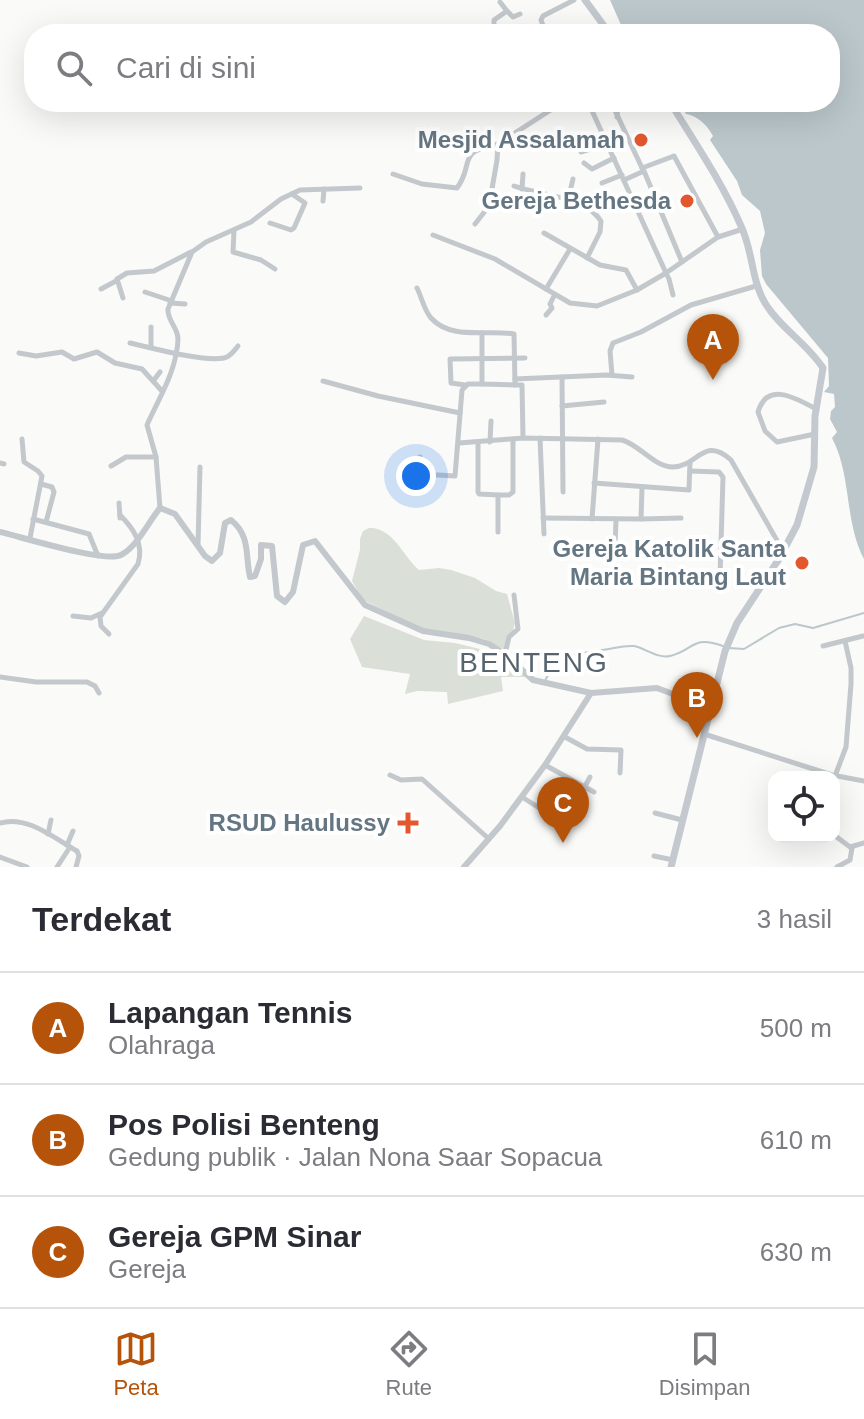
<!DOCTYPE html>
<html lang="id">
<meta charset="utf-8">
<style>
:root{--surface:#fff;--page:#f2f2f3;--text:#2b2b33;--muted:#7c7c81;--line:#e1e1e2;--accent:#b45309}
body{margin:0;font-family:Arial,sans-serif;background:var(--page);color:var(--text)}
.controls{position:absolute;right:24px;bottom:24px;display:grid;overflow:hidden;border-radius:16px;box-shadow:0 8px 32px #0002}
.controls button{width:72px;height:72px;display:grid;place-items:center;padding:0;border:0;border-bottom:2px solid var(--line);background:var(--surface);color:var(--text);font:40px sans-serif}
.you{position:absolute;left:416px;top:476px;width:28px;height:28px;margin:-20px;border:6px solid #fff;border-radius:50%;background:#1a73e8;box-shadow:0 0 0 12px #1a73e833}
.badge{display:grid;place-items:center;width:52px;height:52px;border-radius:50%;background:var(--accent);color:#fff;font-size:26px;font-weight:700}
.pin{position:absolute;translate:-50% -66px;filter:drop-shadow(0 2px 4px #0008)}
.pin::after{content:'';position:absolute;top:42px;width:28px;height:24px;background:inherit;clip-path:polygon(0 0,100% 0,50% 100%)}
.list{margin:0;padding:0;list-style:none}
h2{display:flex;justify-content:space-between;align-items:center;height:104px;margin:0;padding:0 32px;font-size:34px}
h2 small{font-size:26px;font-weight:400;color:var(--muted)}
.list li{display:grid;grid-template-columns:52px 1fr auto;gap:24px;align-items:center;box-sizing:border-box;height:112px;padding:0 32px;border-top:2px solid var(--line)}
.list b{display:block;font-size:30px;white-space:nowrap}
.list p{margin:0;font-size:26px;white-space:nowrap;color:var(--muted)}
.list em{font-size:26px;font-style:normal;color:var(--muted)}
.icon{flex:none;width:44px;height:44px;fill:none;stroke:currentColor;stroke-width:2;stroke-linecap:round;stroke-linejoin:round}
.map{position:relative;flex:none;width:864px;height:867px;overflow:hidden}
.search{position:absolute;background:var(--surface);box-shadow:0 8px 32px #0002;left:24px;right:24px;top:24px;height:88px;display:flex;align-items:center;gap:20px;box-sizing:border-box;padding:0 28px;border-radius:32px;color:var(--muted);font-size:30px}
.sheet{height:440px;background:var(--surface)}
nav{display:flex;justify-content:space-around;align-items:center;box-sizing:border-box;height:112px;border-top:2px solid var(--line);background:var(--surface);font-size:22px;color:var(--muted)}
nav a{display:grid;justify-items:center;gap:4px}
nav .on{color:var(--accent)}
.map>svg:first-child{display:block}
.green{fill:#dadfd7}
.water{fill:#bbc7cb}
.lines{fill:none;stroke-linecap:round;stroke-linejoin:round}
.stream{stroke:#bbc7cb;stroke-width:2}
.minor{stroke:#c3c8cc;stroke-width:5}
.tertiary{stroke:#c3c8cc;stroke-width:6}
.secondary{stroke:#c3c9ce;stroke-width:7}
.poi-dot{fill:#e4572e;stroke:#fff;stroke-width:3}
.labels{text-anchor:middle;stroke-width:8;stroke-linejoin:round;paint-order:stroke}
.poi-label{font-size:24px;font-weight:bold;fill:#657683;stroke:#fff;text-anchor:end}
.quarter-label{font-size:28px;letter-spacing:2px;fill:#57646e;stroke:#fff}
</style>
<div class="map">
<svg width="864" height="867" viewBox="0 0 864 867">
<rect width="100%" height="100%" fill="#fafaf8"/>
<!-- green -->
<g class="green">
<path d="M369,528C393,527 403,556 419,570L439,568L451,570L475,578L496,591L507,594L515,623L507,651L484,639L422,629L363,600L352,581L360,550V539L363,531Z"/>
<path d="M364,616L424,640L455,643L488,651L510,660L526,677H501L503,691L448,704L447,692L417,691L405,694L410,674L362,667L350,639Z"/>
</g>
<!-- water -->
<path class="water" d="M610,0H864V559C844,521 852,476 832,438L837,432L830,419L831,411L835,407L834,394L824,392L829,386L828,358L766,284L762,276L760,250L765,233L760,211L742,195L737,181L710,140L713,136C707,125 698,116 686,114L679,102H830V34H625Z"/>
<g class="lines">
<!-- stream -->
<g class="stream">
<path d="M729,648L744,649L779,628L795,624L813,628L864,613"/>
<path d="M545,681C555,656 578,653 602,650C613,649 622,645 634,646C645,648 658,659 670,656C695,650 691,635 723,646"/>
</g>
<!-- minor -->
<g class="minor">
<path d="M500,2L507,11"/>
<path d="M503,34L494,25V20L507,11L513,17L520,14"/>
<path d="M546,34L541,20L543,16L574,0"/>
<path d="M611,102L643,170"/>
<path d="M617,117L618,102"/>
<path d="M581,152L606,144"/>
<path d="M584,163L592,169L614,158"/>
<path d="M642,168L674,156L718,237"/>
<path d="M393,174L422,184L457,188C475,164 455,152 498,144"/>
<path d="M624,180L644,171L682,262"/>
<path d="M602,183L622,175"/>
<path d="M514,186C540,195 586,197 601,221L600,232L587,258"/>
<path d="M522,189L523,174"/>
<path d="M568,200L573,179"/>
<path d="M323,201L324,189"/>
<path d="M270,223L291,230L294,228L305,203L292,194"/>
<path d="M475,224L489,206L497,160L498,144L563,102"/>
<path d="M234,231L233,252L261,260L275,269"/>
<path d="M544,233L600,265L626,270L637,290"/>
<path d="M433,235L495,259L570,303L597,306L637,290L666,273L588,102"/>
<path d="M417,288C422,298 424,310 431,318C452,341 488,329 514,334L515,385H522L523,438"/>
<path d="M101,289L116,281"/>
<path d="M546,289L570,249"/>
<path d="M145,292L172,301"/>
<path d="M673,295L669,279L666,273L718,237L743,229"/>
<path d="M123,298L117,279L127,273L154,271L191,252"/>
<path d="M170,303L185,304"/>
<path d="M546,315L552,308L550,304L554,296"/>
<path d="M482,333V384L515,385"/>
<path d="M130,343C153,348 202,362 224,358C230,357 234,351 238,346"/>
<path d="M151,347V327"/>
<path d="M19,353L36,356L62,352L74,359L97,352L115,363L142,369L162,391"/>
<path d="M612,375L610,351L613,343L641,332L691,305L756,286"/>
<path d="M562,377L563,492"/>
<path d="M515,379L606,375L632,377"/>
<path d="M154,380L160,372"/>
<path d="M323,381L378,396L460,413"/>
<path d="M465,385L451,383L450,359L525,358"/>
<path d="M562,406L604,402"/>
<path d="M815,434L777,442L765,431L758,412C767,381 796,398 816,409"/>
<path d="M540,438L544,534"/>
<path d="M22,439L24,462L38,471L42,476L30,538"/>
<path d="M490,442L491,421"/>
<path d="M459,443L523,438L622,440C640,445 654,467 673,467C697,467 704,435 731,460L783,551"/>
<path d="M478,443V492L479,494L498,495V532"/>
<path d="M420,457V474L455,476L462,390L468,384H482"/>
<path d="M0,463L4,464"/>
<path d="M111,466L126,457H156"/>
<path d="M690,471L719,472L723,477L720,577"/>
<path d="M594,483L689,490L690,462"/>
<path d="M41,484L52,487L54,492L46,522"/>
<path d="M498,495H509L513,492V440"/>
<path d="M119,503L120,518"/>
<path d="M160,508L156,457L147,425C159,398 177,370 178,339C178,327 167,321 168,309L192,252L206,242L251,222L281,199L300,190L360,188"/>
<path d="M543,518L641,519L642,488"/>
<path d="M33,519L89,534L98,556"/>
<path d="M592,519L598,439"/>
<path d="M641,519L681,518"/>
<path d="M198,545L200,467"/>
<path d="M615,547L616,520"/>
<path d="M73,616L91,618L102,613"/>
<path d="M109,634L101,626L100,617L138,564C144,544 134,529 120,515"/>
<path d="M823,646L863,636"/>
<path d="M505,654L509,637L518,629L514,595"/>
<path d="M0,677L36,682H87L95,686L99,693"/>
<path d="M704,734L832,775L864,781"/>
<path d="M565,737L587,749L621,750L620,773"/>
<path d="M545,765L594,792"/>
<path d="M390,775L401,780L422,779L489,839"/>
<path d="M835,776L846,747L851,684V668L845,641"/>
<path d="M522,797L544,811"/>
<path d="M576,803L590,777"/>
<path d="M655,813L682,820"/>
<path d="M0,823C27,815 54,838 77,851L79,856L76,867"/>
<path d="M48,834L51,820"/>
<path d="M834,835L850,847L864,843"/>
<path d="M67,845L73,831"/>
<path d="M654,856L673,860"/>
<path d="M0,857L27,867"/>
<path d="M57,867L70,847"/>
<path d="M837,867L850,860L852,848"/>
</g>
<!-- tertiary -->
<g class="tertiary">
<path d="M0,532C22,537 105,563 121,555C137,547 149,521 160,508L175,514L205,556L212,561L220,553L225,523L231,520C251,536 245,556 250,577L255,576L261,559V545L272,546L277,596L285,602L293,592L303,545L315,541L365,605L423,631L469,638L489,644L505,654L533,680L591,693L657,688L673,694L705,729"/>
<path d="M464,867L500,826L545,765L591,693"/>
</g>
<!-- secondary -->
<g class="secondary">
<path d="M585,0L610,34"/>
<path d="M670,102C695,143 722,182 741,226C753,251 751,279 765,303C780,328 807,343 823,368L815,416L814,467L797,525L779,559L737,623L725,651L671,867"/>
</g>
</g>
<!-- markers -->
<g class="poi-dot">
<circle cx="641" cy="140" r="8"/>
<circle cx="687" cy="201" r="8"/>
<circle cx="802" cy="563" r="8"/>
<path d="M404 811h8v8h8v8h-8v8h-8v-8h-8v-8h8z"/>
</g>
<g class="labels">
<!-- poi labels -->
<g class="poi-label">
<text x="625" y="148">Mesjid Assalamah</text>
<text x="671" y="209">Gereja Bethesda</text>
<text x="786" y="557">Gereja Katolik Santa<tspan x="786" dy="28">Maria Bintang Laut</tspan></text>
<text x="390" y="831">RSUD Haulussy</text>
</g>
<!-- quarter labels -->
<g class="quarter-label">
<text x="534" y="672">BENTENG</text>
</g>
</g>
</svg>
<div class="controls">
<button><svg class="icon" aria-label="locate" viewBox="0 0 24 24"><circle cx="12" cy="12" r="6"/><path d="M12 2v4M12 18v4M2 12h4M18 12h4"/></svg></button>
</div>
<div class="you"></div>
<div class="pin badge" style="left:713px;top:380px">A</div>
<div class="pin badge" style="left:697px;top:738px">B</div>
<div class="pin badge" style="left:563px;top:843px">C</div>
<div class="search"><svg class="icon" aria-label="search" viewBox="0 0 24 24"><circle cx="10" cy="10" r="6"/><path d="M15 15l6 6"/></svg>Cari di sini</div>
</div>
<section class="sheet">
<h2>Terdekat<small>3 hasil</small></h2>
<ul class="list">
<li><span class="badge">A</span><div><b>Lapangan Tennis</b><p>Olahraga</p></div><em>500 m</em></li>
<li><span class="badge">B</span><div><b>Pos Polisi Benteng</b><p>Gedung publik · Jalan Nona Saar Sopacua</p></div><em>610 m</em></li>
<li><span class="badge">C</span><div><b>Gereja GPM Sinar</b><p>Gereja</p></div><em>630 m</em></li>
</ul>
</section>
<nav>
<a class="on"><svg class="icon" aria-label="map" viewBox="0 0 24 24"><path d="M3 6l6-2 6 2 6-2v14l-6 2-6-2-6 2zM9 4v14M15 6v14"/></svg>Peta</a>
<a><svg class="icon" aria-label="directions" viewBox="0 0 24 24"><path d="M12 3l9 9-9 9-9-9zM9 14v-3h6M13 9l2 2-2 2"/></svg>Rute</a>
<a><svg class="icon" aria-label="saved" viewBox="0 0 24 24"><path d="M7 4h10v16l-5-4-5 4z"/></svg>Disimpan</a>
</nav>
